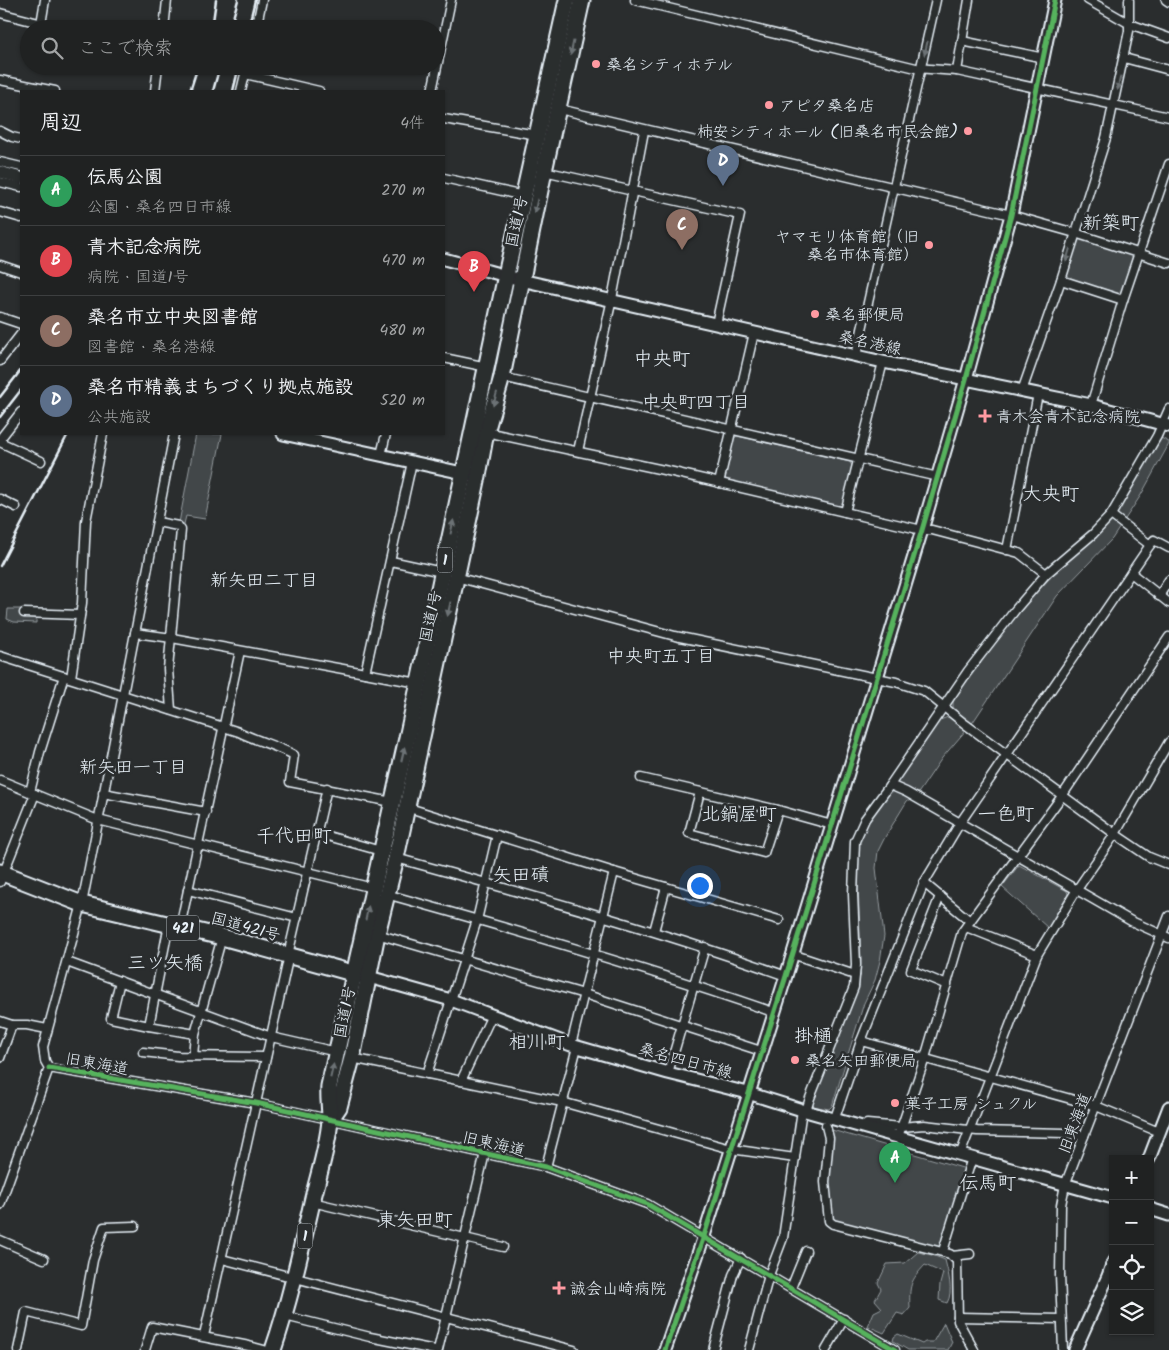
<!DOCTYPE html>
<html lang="ja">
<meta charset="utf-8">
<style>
:root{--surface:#202222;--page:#282a2a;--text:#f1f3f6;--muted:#a2a4a5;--line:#3d3f40;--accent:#8c9099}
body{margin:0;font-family:Kalam,"Klee One",sans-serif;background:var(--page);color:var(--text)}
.controls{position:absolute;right:15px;bottom:15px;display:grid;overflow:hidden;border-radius:0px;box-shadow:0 1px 4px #0004}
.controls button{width:45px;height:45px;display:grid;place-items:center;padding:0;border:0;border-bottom:1px solid var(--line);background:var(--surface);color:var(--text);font:25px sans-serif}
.you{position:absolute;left:699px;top:885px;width:18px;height:18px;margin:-12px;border:4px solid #fff;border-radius:50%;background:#1a73e8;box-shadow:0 0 0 8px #1a73e833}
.badge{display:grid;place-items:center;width:32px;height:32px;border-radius:50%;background:var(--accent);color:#fff;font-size:16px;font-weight:700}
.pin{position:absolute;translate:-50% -41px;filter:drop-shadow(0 1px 2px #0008)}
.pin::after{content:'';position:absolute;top:26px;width:18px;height:15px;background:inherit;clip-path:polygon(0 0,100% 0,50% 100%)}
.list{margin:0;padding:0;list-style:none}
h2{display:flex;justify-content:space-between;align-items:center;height:65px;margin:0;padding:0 20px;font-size:21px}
h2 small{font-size:16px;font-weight:400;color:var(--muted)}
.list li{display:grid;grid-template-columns:32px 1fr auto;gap:15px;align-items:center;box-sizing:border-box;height:70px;padding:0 20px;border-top:1px solid var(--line)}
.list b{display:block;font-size:19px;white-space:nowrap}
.list p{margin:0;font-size:16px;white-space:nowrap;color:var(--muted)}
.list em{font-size:16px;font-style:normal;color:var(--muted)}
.icon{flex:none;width:28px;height:28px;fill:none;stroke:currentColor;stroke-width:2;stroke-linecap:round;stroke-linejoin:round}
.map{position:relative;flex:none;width:1169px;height:1350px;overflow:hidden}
.search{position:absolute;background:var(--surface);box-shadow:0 1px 4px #0004;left:20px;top:20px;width:425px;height:55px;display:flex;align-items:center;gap:12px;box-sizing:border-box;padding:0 18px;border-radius:28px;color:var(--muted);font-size:19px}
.panel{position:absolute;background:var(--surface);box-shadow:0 1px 4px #0004;left:20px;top:90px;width:425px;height:345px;border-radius:0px}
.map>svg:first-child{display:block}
.green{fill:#424648;stroke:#959ca0}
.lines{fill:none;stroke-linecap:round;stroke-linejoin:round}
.street-casing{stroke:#e8f1f8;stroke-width:11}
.secondary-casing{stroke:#e8f1f8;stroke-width:15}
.highway-casing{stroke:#e8f1f8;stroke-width:19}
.street{stroke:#2a2d2e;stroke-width:8}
.secondary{stroke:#2a2d2e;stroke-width:11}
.highway{stroke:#2a2d2e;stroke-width:15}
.rail{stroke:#e8f1f8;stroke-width:2.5}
.cycleway-casing{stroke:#2a2d2e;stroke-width:8}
.cycleway{stroke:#56b35d;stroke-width:5}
.oneway{fill:#6c7275}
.poi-dot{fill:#ff9aa2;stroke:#2a2d2e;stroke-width:2}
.labels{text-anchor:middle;stroke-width:5;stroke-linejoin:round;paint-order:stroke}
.shield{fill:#2a2d2e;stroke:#afb6bb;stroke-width:1}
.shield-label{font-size:15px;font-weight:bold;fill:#e8f1f8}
.poi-label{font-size:16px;fill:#e8f1f8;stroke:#2a2d2e;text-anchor:start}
.street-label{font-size:16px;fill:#e8f1f8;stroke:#2a2d2e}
.neighbourhood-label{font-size:18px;fill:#e8f1f8;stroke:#2a2d2e}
.quarter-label{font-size:19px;fill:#e8f1f8;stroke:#2a2d2e}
</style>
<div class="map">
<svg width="1169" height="1350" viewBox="0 0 1169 1350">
<rect width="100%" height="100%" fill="#2a2d2e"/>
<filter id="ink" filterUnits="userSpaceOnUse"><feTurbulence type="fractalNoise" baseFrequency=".02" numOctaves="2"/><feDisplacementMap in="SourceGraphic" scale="10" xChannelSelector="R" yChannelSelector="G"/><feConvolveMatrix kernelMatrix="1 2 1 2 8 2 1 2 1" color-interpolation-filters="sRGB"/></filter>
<g filter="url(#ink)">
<!-- green -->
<g class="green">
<path d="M1079,238L1133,256L1120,296L1065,278Z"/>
<path d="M196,434H222L205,519L186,516L184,524L179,523Z"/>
<path d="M737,436L850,462L852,466L843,505L839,506L726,480L724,477L733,439Z"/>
<path d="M1161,438L1169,442V444L1141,495L1112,539L1057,596L973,722L942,758L919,792L907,801L885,837L878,851L876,868L884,936L880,961L875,980L864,1003L832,1106L829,1109L812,1106L837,1037L859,985L861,960L857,859L859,843L863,830L940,720L948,717L953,708V700L1023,606L1054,574L1111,522Z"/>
<path d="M8,609H22V617L36,618V623L14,622L7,619Z"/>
<path d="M1019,865L1067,891L1068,894L1048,928L1002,887Z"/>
<path d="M832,1130L966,1169L943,1244L940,1247L833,1220L829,1175Z"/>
<path d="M918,1252L932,1255L945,1260C948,1273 954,1291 947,1303L939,1300L940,1284L943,1273L925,1265C910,1281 909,1286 910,1308L904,1315L897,1313L884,1333L868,1326L874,1312L882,1308L875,1300L881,1289L878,1283L887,1264L905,1263Z"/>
<path d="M944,1323L952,1342L948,1350H908L893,1341L894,1337L898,1334L922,1344L925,1342H933Z"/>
</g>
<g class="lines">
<defs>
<g id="street">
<path d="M635,0L916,68L957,71L1169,117"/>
<path d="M1088,0L1130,24L1169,38"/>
<path d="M1166,0L1169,2"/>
<path d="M0,13L62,29"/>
<path d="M41,24L45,0"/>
<path d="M164,29L167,0"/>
<path d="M256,29L262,0"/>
<path d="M962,41L1044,58"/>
<path d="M1124,58L1169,70"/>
<path d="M957,71L969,0"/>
<path d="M245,74L319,91"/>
<path d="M0,80L55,91"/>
<path d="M155,91L158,66"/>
<path d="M241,91L247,66"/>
<path d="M432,91L451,0"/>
<path d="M559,109L1011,215L1075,233L1169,263"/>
<path d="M444,119L537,135"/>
<path d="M0,131L12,137L21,139"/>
<path d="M0,162L21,167"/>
<path d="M544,171L740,215L716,324"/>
<path d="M444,178L524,196"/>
<path d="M0,182L21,187"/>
<path d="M0,212L21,218"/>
<path d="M0,265L21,272"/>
<path d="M1061,280L1123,300"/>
<path d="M0,317L21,324"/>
<path d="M856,356L936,0"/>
<path d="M444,358L487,367"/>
<path d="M0,361L21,334"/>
<path d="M502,377L938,477"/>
<path d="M1022,391L1061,280L1106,138L1129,31V0"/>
<path d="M1091,405L1123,300L1169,164"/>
<path d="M486,432L673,472L922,530H932L1019,553L1046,574"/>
<path d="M0,439L21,412"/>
<path d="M0,442L41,461"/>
<path d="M578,451L612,299L644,131"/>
<path d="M381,455L386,434"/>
<path d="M719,483L754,333"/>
<path d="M0,499L16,507"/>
<path d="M845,512L883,362"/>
<path d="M1111,515L1150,545"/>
<path d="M157,522L178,526L181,530L168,669L171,710"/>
<path d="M1007,550L1038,394"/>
<path d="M391,561L442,572"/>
<path d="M1131,573L1169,603"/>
<path d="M456,577L675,636L896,682L924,691L965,724L1115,834L1149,857L1169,865"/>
<path d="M1159,596L1169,580"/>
<path d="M24,613L80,615"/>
<path d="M135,633L172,638L365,673L412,462"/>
<path d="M0,656L239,732C257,741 277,746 294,755L290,782L392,802"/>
<path d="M365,673L418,683"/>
<path d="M71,678L82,603L86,521L103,434"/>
<path d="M641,778L778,810"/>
<path d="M0,780L98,820L373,888"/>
<path d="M890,785L906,792L1131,921L1169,938"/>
<path d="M30,792L40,752L64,676"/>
<path d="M700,792L689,833L764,853L778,810L832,825"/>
<path d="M103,793L206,812"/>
<path d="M406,807L614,872L779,920"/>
<path d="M317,833L381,851"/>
<path d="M396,858C527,894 658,930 786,976"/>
<path d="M0,882L35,794"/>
<path d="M924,883L970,921"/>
<path d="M188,890L297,918"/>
<path d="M386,894C516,930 646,968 773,1012"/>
<path d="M940,896L911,970L947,985"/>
<path d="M180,927L240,651"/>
<path d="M966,927L1037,955"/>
<path d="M654,931L666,887"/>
<path d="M377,934L584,994L761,1051"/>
<path d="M792,954L855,975"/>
<path d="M288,955L327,788"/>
<path d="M67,962L271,1037L337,1052"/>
<path d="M120,981L111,1018L149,1026L195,1034L222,937"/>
<path d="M0,1021L12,1025"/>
<path d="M149,1026L169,924"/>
<path d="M861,1041L1096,1106L1159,1132"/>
<path d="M571,1045L614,872"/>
<path d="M143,1052L178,1056L266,1057"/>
<path d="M193,1056L195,1034"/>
<path d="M0,1058L12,1025H27L47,1029"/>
<path d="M352,1058L562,1102L731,1149L795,1158"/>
<path d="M49,1068L256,1103L546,1167L647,1204L895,1350"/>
<path d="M49,1068L45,1061L43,1047L82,904L174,434"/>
<path d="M668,1073L705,947"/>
<path d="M427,1074L477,920L497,835"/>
<path d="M461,1081L492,1015"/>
<path d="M806,1111L810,1098L854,987L856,965L853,894L855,841L865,819L890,785L968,671L1016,609L1046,574L1093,534L1111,515L1157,436L1169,409"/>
<path d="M835,1118L861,1041L924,883L960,823L1150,545L1154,540L1169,548"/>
<path d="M867,1124L901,1127L924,1125L977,1131L1065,1133L1084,1136"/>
<path d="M826,1126L829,1138L825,1182L829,1221L833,1224L950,1254L957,1261L958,1321L974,1350"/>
<path d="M898,1137L925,1058L962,932L1062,796L1169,637"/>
<path d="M960,1155L1037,955L1076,891L1115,834L1169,742"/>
<path d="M546,1167L577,1047"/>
<path d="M312,1202L503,1247"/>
<path d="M0,1205L49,1068"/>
<path d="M0,1240L44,1259"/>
<path d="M943,1251L972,1158"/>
<path d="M952,1256L970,1254"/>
<path d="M222,1259L574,1350"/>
<path d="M791,1288L806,1251"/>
<path d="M285,1316L370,1337L435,1350"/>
<path d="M958,1317L1061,1319"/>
<path d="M204,1336L289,955"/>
<path d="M18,1350L26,1312L81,1326L93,1260L104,1227L135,1226"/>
<path d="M145,1350L152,1327L249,1346L264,1350"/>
<path d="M438,1350L485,1153"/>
<path d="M713,1350L733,1275L741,1258"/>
<path d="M749,1350L769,1275L783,1238L802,1110"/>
<path d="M826,1350L844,1319"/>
<path d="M1063,1350L1060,1275L1061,1205L1065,1185L1169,916"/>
</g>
<g id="secondary">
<path d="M0,172L21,178"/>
<path d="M444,259L521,280L883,362L1091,405L1169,426"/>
<path d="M283,434L472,475"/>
<path d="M369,977L451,1000L571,1045L668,1073L748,1093L802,1110L1113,1198"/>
<path d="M1149,1159L1169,1107"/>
<path d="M1150,1209L1169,1215"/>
<path d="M665,1350L704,1236L786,976L922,530L966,379L1011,215L1055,0"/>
<path d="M1075,1350L1108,1276L1113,1262"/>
</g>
<g id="highway">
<path d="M0,872L82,904L222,937L363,976"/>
<path d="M330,1120L339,1107L352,1058L377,934L396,858L478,476L486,432L502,377L544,171L582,0"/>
<path d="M273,1350C290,1300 301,1250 313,1198C319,1173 328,1146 330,1120C330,1108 328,1097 329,1086L409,729L506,275L567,0"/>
</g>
</defs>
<!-- street casing -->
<use href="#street" class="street-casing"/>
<!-- secondary casing -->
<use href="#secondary" class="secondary-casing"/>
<!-- highway casing -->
<use href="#highway" class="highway-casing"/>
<!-- street -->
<use href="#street" class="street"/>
<!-- secondary -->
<use href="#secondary" class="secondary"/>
<!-- highway -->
<use href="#highway" class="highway"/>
<!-- rail -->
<g class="rail">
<path d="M212,29L216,0"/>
<path d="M230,29L238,0"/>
<path d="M248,29L255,0"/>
<path d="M190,91L198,66"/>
<path d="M213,91L220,66"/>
<path d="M233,91L239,66"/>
<path d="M0,397L21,370"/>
<path d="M0,417L21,390"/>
<path d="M0,566L68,434"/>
</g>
<defs>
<g id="cycleway">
<path d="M49,1068L256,1103L546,1167L647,1204L895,1350"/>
<path d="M665,1350L704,1236L786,976L922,530L966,379L1011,215L1055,0"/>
</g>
</defs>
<!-- cycleway casing -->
<use href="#cycleway" class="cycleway-casing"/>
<!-- cycleway -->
<use href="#cycleway" class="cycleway"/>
</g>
<!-- one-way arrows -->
<defs><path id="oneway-solid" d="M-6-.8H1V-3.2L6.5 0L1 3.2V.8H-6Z" transform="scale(1.25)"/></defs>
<g class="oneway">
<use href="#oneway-solid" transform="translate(572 48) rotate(102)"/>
<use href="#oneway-solid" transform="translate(926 48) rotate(103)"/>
<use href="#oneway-solid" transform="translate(1119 83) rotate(102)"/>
<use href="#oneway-solid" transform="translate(536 206) rotate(102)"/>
<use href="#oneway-solid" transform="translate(891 206) rotate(103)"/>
<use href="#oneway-solid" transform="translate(1068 255) rotate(106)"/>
<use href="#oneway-solid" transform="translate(495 399) rotate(106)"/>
<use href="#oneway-solid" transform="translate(452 527) rotate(-78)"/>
<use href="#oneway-solid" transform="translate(449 609) rotate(102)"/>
<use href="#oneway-solid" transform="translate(403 754) rotate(-77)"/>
<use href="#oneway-solid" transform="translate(367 913) rotate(-78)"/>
<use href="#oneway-solid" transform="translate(332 1071) rotate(-77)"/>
</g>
</g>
<!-- markers -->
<g class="poi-dot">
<circle cx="596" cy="64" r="5"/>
<circle cx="769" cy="105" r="5"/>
<circle cx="968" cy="131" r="5"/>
<circle cx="929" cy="245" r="5"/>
<circle cx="815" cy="314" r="5"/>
<path d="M982.5 408.5h5v5h5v5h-5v5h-5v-5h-5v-5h5z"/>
<circle cx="795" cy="1060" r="5"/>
<circle cx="895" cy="1103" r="5"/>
<path d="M556.5 1280.5h5v5h5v5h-5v5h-5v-5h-5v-5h5z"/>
</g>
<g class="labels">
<!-- shield labels -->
<g class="shield">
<rect x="437.5" y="547.5" width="15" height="25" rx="4"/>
<rect x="167" y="915.5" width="32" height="25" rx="4"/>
<rect x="297.5" y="1223.5" width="15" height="25" rx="4"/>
</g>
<g class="shield-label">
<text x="445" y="565">1</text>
<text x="183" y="933">421</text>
<text x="305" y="1241">1</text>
</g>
<!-- poi labels -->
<g class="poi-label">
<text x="606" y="70">桑名シティホテル</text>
<text x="779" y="111">アピタ桑名店</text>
<text x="958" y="137" text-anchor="end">柿安シティホール (旧桑名市民会館)</text>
<text x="919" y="242" text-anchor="end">ヤマモリ体育館（旧<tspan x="919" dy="18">桑名市体育館）</tspan></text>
<text x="825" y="320">桑名郵便局</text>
<text x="996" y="422">青木会青木記念病院</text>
<text x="805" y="1066">桑名矢田郵便局</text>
<text x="905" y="1109">菓子工房 シュクル</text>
<text x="570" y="1294">誠会山崎病院</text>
</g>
<!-- street labels -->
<g class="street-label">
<text transform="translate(516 221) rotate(-78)" y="6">国道1号</text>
<text transform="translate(870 342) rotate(12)" y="6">桑名港線</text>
<text transform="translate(430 616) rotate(-78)" y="6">国道1号</text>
<text transform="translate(246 926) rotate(15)" y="6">国道421号</text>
<text transform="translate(344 1012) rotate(-79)" y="6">国道1号</text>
<text transform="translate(686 1060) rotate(15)" y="6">桑名四日市線</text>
<text transform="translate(97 1063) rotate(10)" y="6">旧東海道</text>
<text transform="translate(1074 1123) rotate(-69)" y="6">旧東海道</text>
<text transform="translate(494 1143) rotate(13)" y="6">旧東海道</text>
</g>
<!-- neighbourhood labels -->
<g class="neighbourhood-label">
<text x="696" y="408">中央町四丁目</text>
<text x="264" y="586">新矢田二丁目</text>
<text x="661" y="662">中央町五丁目</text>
<text x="133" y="773">新矢田一丁目</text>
</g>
<!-- quarter labels -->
<g class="quarter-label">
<text x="1111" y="229">新築町</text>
<text x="662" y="365">中央町</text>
<text x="1051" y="500">大央町</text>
<text x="739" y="820">北鍋屋町</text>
<text x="1006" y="820">一色町</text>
<text x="294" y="842">千代田町</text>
<text x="521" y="881">矢田磧</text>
<text x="165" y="969">三ツ矢橋</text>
<text x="813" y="1042">掛樋</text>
<text x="537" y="1048">相川町</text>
<text x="988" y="1189">伝馬町</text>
<text x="415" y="1226">東矢田町</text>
</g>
</g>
</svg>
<div class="controls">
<button>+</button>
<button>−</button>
<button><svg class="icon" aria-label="locate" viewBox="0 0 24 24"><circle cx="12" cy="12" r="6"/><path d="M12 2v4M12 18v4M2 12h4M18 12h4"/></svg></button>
<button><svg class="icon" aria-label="layers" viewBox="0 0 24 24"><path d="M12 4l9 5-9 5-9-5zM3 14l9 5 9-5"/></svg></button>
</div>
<div class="you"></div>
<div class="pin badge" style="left:895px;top:1183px;background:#2e9e5b">A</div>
<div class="pin badge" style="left:474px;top:292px;background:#e0444e">B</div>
<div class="pin badge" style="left:682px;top:250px;background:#8d6e63">C</div>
<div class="pin badge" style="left:723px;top:186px;background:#5c6f8a">D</div>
<div class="search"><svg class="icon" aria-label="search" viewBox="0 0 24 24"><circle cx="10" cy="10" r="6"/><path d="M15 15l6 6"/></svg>ここで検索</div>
<section class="panel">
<h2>周辺<small>4件</small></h2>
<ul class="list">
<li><span class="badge" style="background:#2e9e5b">A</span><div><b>伝馬公園</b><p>公園 · 桑名四日市線</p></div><em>270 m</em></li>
<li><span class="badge" style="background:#e0444e">B</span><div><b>青木記念病院</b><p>病院 · 国道1号</p></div><em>470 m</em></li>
<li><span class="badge" style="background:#8d6e63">C</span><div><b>桑名市立中央図書館</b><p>図書館 · 桑名港線</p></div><em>480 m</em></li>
<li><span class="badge" style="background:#5c6f8a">D</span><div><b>桑名市精義まちづくり拠点施設</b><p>公共施設</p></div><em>520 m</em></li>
</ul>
</section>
</div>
